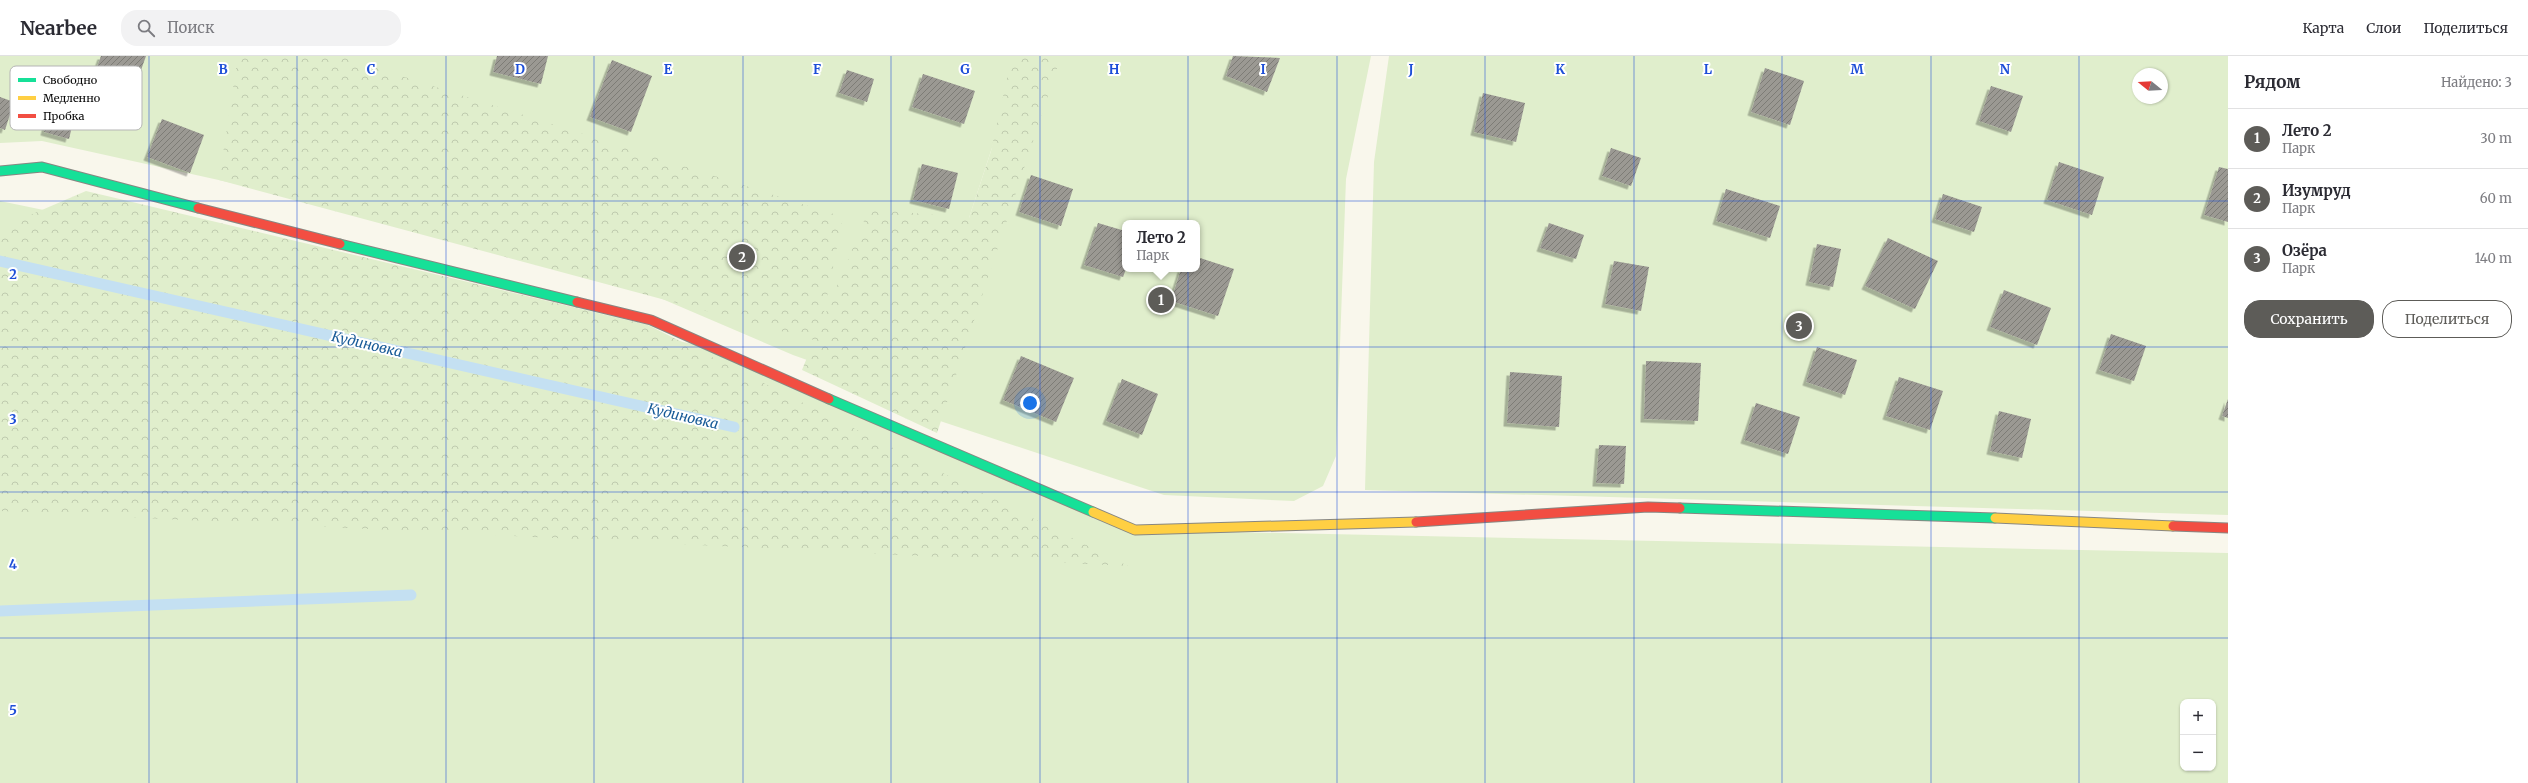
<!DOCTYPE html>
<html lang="ru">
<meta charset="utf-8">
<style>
:root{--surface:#fff;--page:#f2f2f3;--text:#2b2b33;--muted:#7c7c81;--line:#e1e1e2;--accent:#5d5c58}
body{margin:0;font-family:Merriweather,serif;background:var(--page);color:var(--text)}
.controls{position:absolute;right:12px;bottom:12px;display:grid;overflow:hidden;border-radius:8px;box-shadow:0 1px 3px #0004}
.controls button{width:36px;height:36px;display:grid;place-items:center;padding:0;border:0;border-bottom:1px solid var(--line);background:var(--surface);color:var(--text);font:20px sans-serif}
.compass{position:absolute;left:2132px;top:12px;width:36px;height:36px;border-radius:50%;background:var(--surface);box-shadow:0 1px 3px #0004;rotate:288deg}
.you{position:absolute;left:1030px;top:347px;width:14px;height:14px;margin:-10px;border:3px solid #fff;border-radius:50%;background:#1a73e8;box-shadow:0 0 0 6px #1a73e833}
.badge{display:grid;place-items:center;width:26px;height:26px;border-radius:50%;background:var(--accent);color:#fff;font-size:13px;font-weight:700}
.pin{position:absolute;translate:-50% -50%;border:2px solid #fff;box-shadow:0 1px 4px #0006}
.popup{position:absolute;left:1122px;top:164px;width:78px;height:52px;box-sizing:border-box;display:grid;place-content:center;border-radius:8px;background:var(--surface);filter:drop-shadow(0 1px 3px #0005);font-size:13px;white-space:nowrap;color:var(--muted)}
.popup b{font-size:15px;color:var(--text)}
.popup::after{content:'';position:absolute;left:50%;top:100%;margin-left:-8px;border:8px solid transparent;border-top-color:var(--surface)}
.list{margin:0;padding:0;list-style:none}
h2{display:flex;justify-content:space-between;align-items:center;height:52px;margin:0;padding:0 16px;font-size:17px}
h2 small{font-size:13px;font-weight:400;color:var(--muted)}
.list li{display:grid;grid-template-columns:26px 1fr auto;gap:12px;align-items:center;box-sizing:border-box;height:60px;padding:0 16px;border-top:1px solid var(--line)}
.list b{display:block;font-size:15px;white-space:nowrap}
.list p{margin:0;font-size:13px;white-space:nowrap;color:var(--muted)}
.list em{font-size:13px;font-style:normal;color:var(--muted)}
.actions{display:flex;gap:8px;padding:12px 16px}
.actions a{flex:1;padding:9px 0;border:1px solid var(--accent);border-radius:16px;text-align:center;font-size:14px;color:var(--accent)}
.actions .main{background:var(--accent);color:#fff}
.icon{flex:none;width:22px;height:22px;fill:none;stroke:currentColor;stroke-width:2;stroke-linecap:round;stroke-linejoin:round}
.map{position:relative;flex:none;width:2228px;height:727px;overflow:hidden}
header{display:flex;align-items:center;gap:24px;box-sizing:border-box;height:56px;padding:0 20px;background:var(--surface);border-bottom:1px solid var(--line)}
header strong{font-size:19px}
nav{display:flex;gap:22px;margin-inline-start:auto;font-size:14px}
.search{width:280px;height:36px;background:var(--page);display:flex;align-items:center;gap:10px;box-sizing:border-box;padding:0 14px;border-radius:16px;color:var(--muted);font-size:15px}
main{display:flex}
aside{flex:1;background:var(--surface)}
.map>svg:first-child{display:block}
.grass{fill:#e0eecc;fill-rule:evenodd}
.park{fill:url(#park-crowns)}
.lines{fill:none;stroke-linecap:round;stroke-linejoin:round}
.stream{stroke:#c4e0f2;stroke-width:11}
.building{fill:url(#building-hatch);filter:url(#shadow)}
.fast-casing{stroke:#888782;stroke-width:11}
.slow-casing{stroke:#888782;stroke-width:11}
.jam-casing{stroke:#888782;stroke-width:11}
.fast{stroke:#16e098;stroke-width:9}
.slow{stroke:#ffcf43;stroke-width:9}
.jam{stroke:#f24e42;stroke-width:9}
.grid{fill:none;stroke:#1d4ed8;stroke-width:1;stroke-opacity:0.55}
.labels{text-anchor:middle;stroke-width:4;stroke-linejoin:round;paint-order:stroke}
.water-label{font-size:14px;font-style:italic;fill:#175a97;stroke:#fff}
.key{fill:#fff;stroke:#b5b5b5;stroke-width:1}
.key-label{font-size:11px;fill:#090909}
.grid-label{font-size:13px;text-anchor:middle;font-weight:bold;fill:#1d4ed8;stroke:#fff;stroke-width:4;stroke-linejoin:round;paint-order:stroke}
</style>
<header>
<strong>Nearbee</strong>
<div class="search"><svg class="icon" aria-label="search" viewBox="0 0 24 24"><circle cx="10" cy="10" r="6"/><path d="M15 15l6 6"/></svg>Поиск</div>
<nav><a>Карта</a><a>Слои</a><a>Поделиться</a></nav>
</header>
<main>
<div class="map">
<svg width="2228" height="727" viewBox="0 0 2228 727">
<defs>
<pattern id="park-crowns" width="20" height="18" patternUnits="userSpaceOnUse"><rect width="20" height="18" fill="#e0eecc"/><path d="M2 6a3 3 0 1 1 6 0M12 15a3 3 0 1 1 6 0" fill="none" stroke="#bfcbae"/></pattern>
<pattern id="building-hatch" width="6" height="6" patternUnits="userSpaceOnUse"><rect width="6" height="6" fill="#9b9993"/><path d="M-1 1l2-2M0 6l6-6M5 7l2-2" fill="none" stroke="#7d7b76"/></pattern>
<filter id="shadow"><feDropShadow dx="-3.5" dy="3.5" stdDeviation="0" flood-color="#0004"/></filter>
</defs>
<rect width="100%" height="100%" fill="#f9f7ec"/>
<!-- grass -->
<g class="grass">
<path d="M0,0H1022L969,162L880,330L793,299L653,239L400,164L42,85L0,87Z"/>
<path d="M1059,0H1371L1346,123L1336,400L1323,430L1294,445L1164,439L940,365ZM1125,167H1197V213H1125Z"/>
<path d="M1389,0H2228V459L1365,434L1374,106ZM2138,18H2162V42H2138Z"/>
<path d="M0,145L717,293L1135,474L2228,497V727H0ZM2183,646H2213V712H2183Z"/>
</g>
<!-- park -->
<g class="park">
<path d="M238,0H339L843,161L822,266L869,153L969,162L991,95L1012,0H1061L937,377L802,314L814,284L219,124Z"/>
<path d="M86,135L648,269L1128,510L0,455V172Z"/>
</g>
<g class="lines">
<!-- stream -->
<g class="stream">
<path d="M0,205L734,371"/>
<path d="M0,555L411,539"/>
</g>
</g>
<!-- building -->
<g class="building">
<path d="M101,0H146L130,45L90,30Z"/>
<path d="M497,0H548L541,28L493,16Z"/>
<path d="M1233,0L1280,2L1267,36L1226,20Z"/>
<path d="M612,4L652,20L631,76L590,61Z"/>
<path d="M1765,12L1804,25L1790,69L1751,56Z"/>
<path d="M847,14L874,23L867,46L839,37Z"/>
<path d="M923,18L975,35L964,68L912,51Z"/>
<path d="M1991,30L2023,40L2011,76L1979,65Z"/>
<path d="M1483,37L1525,47L1516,86L1474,76Z"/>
<path d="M53,40L78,46L69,83L44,76Z"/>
<path d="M0,41L14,46L5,74L0,72Z"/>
<path d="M162,63L204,79L190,117L147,101Z"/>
<path d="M1611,92L1641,102L1631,130L1602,120Z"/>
<path d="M2059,106L2104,121L2092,159L2047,144Z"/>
<path d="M922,108L958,117L949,153L913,144Z"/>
<path d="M2219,111L2228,113V166L2204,159Z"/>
<path d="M1031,119L1073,133L1061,170L1019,156Z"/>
<path d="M1726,133L1780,150L1770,182L1716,165Z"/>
<path d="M1943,138L1982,151L1974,176L1935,163Z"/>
<path d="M1098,167L1125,175L1126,213L1123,221L1084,209Z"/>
<path d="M1549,167L1584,179L1576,203L1540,192Z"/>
<path d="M1888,182L1938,205L1915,253L1865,230Z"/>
<path d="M1817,188L1841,193L1833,231L1809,226Z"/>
<path d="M1197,201L1234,213L1218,260L1171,245L1181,213H1197Z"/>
<path d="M1614,205L1649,211L1641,255L1605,248Z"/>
<path d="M2004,234L2051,252L2037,289L1990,271Z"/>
<path d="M2111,278L2146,290L2134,325L2099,314Z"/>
<path d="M1817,291L1857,304L1845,339L1806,326Z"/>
<path d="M1021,300L1074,322L1056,366L1003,344Z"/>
<path d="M1646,305L1701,307L1698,365L1644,363Z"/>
<path d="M1510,316L1562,320L1559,371L1507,367Z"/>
<path d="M1899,321L1943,335L1930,374L1886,360Z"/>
<path d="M1122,323L1158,338L1142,379L1106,365Z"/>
<path d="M2228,343V362L2222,360Z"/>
<path d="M1756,347L1800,361L1788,398L1744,384Z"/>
<path d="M1999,355L2031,363L2022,402L1990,395Z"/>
<path d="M1599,389L1626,390L1624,428L1596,427Z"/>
</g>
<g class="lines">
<defs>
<g id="fast">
<path d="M0,115L42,111L198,152"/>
<path d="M340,188L577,246"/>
<path d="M829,343L1093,456"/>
<path d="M1680,452L1995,462"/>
</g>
<g id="slow">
<path d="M1093,456L1135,474L1416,466"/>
<path d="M1995,462L2173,470"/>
</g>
<g id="jam">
<path d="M198,152L340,188"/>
<path d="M577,246L651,264L829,343"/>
<path d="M1416,466L1648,451L1680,452"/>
<path d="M2173,470L2228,472"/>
</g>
</defs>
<!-- fast casing -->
<use href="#fast" class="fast-casing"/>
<!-- slow casing -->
<use href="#slow" class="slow-casing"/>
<!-- jam casing -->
<use href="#jam" class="jam-casing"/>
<!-- fast -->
<use href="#fast" class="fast"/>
<!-- slow -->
<use href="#slow" class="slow"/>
<!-- jam -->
<use href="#jam" class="jam"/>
</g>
<!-- grid -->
<path class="grid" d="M149,0V727M297,0V727M446,0V727M594,0V727M743,0V727M891,0V727M1040,0V727M1188,0V727M1337,0V727M1485,0V727M1634,0V727M1782,0V727M1931,0V727M2079,0V727M0,145H2228M0,291H2228M0,436H2228M0,582H2228"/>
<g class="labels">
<!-- water labels -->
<g class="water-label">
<text transform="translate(367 288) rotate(13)" y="5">Кудиновка</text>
<text transform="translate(683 360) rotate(13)" y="5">Кудиновка</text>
</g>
</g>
<!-- legend -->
<rect x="10" y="10" width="132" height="64" rx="6" class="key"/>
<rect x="18" y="22" width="18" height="4" fill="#16e098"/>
<rect x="18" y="40" width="18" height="4" fill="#ffcf43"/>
<rect x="18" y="58" width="18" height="4" fill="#f24e42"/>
<g class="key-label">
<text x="43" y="28">Свободно</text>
<text x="43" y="46">Медленно</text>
<text x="43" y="64">Пробка</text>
</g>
<g class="grid-label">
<text x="223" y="18">B</text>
<text x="371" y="18">C</text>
<text x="520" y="18">D</text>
<text x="668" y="18">E</text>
<text x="817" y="18">F</text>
<text x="965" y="18">G</text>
<text x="1114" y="18">H</text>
<text x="1263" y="18">I</text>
<text x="1411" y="18">J</text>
<text x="1560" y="18">K</text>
<text x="1708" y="18">L</text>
<text x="1857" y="18">M</text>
<text x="2005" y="18">N</text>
<text x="13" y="223">2</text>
<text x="13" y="368">3</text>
<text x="13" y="513">4</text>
<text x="13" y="659">5</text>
</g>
</svg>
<div class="controls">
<button>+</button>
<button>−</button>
</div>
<svg class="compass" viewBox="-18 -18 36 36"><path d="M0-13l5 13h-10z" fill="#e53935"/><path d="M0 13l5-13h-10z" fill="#7c7c81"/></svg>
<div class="you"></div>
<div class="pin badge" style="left:1161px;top:244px">1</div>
<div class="popup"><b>Лето 2</b>Парк</div>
<div class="pin badge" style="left:742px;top:201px">2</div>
<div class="pin badge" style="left:1799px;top:270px">3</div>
</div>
<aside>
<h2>Рядом<small>Найдено: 3</small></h2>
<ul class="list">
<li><span class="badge">1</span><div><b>Лето 2</b><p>Парк</p></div><em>30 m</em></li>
<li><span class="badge">2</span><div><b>Изумруд</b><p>Парк</p></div><em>60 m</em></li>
<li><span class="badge">3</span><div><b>Озёра</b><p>Парк</p></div><em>140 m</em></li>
</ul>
<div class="actions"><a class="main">Сохранить</a><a>Поделиться</a></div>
</aside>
</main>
